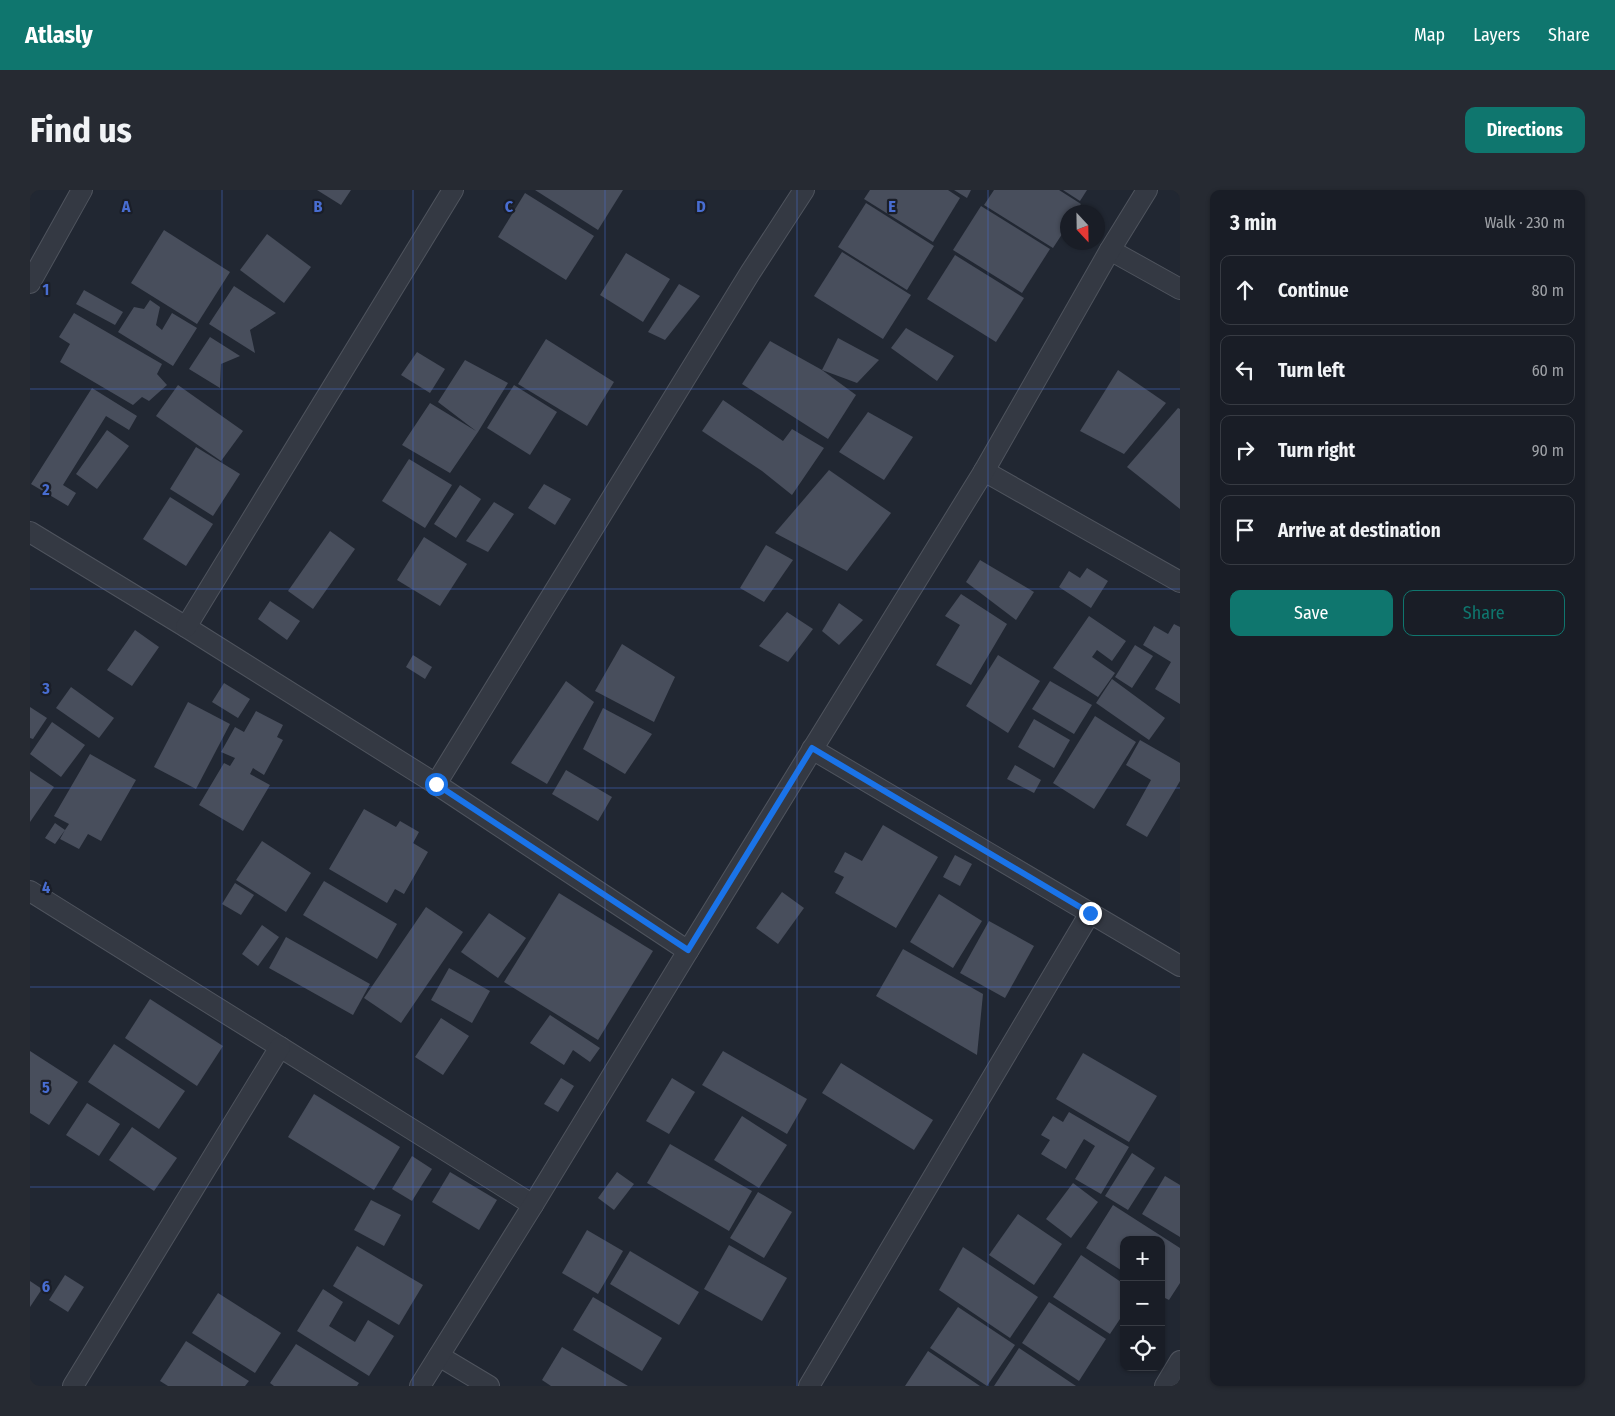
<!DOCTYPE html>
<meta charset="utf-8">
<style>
:root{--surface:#191d26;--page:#262a32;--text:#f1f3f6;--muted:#9fa2a7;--line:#373b43;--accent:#0f766e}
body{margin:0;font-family:"Fira Sans Condensed",sans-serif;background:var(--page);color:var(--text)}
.controls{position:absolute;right:15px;bottom:15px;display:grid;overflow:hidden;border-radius:10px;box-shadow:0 1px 4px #0004}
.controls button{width:45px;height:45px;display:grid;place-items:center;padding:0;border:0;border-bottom:1px solid var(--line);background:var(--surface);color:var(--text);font:25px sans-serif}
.compass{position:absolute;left:1030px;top:15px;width:45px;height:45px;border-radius:50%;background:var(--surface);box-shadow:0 1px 4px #0004;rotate:158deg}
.stop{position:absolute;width:15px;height:15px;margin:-11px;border:4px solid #1a73e8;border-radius:50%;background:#fff}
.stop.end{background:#1a73e8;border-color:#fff;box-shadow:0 1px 5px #0008}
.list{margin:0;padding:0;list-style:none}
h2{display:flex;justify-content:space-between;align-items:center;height:65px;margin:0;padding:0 20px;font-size:21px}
h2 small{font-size:16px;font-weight:400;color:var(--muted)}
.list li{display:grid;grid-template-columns:32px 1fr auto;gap:15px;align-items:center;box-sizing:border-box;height:70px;margin:0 10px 10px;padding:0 10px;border:1px solid var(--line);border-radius:10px}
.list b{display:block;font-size:19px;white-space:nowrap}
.list em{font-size:16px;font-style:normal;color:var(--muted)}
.actions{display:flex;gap:10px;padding:15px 20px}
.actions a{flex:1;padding:11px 0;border:1px solid var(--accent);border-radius:10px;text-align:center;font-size:18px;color:var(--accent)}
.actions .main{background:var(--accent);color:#fff}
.icon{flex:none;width:28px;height:28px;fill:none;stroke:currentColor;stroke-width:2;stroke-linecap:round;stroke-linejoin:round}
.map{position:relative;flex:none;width:1150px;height:1196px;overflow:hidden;border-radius:10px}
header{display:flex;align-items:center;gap:30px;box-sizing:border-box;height:70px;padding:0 25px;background:var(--accent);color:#fff}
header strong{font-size:24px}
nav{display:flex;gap:28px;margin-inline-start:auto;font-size:18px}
.intro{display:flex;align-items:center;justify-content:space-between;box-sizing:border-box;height:120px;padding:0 30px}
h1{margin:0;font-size:35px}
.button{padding:12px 22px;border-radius:10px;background:var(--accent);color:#fff;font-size:18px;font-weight:700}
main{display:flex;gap:30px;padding:0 30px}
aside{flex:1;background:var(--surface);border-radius:10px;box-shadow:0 1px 4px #0004}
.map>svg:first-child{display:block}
.building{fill:#484e5c}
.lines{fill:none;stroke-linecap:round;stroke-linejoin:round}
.street-casing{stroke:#4f545e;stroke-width:22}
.street{stroke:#343943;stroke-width:20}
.route{stroke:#1a73e8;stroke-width:6}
.grid{fill:none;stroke:#486dd1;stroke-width:1;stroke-opacity:0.55}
.grid-label{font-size:16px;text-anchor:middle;font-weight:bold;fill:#486dd1;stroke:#1a1e28;stroke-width:4.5;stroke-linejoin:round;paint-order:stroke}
</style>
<header>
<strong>Atlasly</strong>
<nav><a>Map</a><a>Layers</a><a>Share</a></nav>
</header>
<div class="intro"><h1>Find us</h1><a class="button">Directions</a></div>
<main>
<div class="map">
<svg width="1150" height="1196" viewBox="0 0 1150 1196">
<rect width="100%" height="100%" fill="#212732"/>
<!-- building -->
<g class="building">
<path d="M287,0H321L311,15Z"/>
<path d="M505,0H593L568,40Z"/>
<path d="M840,0H918L930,8L903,52L834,9Z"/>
<path d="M924,0H941L937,8Z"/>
<path d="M964,0H1029L1051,14L1045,22H1038V35L1023,58L954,15Z"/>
<path d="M1033,0H1057L1050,11Z"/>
<path d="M495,3L564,46L536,90L468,47Z"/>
<path d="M836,13L904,56L877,100L808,57Z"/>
<path d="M951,16L1020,59L992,103L923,60Z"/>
<path d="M134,40L200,82L167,134L101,93Z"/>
<path d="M237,44L281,77L254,113L210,80Z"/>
<path d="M812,62L881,105L853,149L784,106Z"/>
<path d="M596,63L640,89L613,132L570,105Z"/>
<path d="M925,65L994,108L966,152L897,109Z"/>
<path d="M649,94L670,106L635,150L618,142Z"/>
<path d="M204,96L246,123L220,140L225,163L179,134Z"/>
<path d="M54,100L93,122L85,135L46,114Z"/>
<path d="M120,110L130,117L126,135L132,140L142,123L167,138L143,176L88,142L104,117L114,119Z"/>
<path d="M44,123L132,174L127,184L137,195L119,211L112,207L103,215L30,172L40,154L29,147Z"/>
<path d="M876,138L924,166L907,191L861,158Z"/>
<path d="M180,147L210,166L191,174L190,198L159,179Z"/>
<path d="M808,148L849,170L827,193L792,180Z"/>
<path d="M516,149L584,192L557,236L488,194Z"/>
<path d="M740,151L792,180L826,205L798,249L712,194Z"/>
<path d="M387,162L415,179L400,203L371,185Z"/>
<path d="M435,170L478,193L448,242L420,283L372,255L400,213L446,241L408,212Z"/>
<path d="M1088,180L1136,213L1094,264L1050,241Z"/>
<path d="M148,195L213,241L191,271L126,226Z"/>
<path d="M484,195L527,222L500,265L457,238Z"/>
<path d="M62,198L107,226L99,240L76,226L33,295L46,303L38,316L1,294Z"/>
<path d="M693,210L753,251L762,239L794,258L762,305L732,281L672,241Z"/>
<path d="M1148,218L1150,219V319L1097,277Z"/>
<path d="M838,222L883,247L854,290L809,262Z"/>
<path d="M77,240L99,256L67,299L46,284Z"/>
<path d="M166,257L210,284L183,326L140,299Z"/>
<path d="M379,269L422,295L395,338L352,311Z"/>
<path d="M799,280L861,323L817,381L745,343Z"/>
<path d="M514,294L541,309L525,335L498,318Z"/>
<path d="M430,295L451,309L426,348L404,334Z"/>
<path d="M140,307L183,334L156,376L113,349Z"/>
<path d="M464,312L484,324L458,362L436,351Z"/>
<path d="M300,341L325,359L283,419L258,401Z"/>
<path d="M394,347L437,374L410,416L367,390Z"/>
<path d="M736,355L763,370L734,412L710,398Z"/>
<path d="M950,370L1004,402L986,430L936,392Z"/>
<path d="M1057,378L1078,391L1061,418L1029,397L1039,381L1050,388Z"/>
<path d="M931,404L977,434L941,495L906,475L930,435L915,426Z"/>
<path d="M240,411L270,431L257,450L228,429Z"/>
<path d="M809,413L833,430L809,455L792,441Z"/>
<path d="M757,422L783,439L758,472L729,456Z"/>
<path d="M1059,426L1096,451L1082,471L1067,460L1062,467L1085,483L1068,507L1023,478Z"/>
<path d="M1144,434L1150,437V514L1125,499L1141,472L1113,455L1124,436L1138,444Z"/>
<path d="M105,440L129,457L102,496L77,480Z"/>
<path d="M592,454L645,487L624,532L565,501Z"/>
<path d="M1105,455L1123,466L1102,498L1085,487Z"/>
<path d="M383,465L402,477L395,489L376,477Z"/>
<path d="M968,465L1010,491L978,543L936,516Z"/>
<path d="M1082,489L1135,528L1119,550L1066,513Z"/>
<path d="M536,491L564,512L517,594L481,573Z"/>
<path d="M1020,491L1062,515L1044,544L1002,519Z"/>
<path d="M194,493L220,509L208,528L182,512Z"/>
<path d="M41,497L84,528L69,548L26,518Z"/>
<path d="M158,512L200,534L166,599L124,577Z"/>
<path d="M0,517L17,528L3,549L0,548Z"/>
<path d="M573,518L622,544L595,584L553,559Z"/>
<path d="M226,521L253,535L247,547L253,550L234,585L223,578L220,584L240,595L213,641L169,615L194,573L200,576L205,568L191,562L205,537L214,542Z"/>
<path d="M1065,526L1106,552L1064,619L1023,593Z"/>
<path d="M1004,529L1040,550L1024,578L988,557Z"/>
<path d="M22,532L55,555L31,587L0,564Z"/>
<path d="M1110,550L1150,573V591L1117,647L1096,635L1121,590L1096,575Z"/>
<path d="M60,564L106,590L71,651L58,644L49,659L30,649L35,640L25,654L15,648L25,633L35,640L39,634L24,626Z"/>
<path d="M985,575L1011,590L1004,603L977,589Z"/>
<path d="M536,580L582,607L568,631L522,604Z"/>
<path d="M0,581L24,597L0,632Z"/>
<path d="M334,619L366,637L370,631L389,642L383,653L398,662L374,704L365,699L357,713L299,679Z"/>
<path d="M853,635L908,667L866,738L805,703L814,687L804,682L815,662L832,671Z"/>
<path d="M232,651L281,683L256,722L206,690Z"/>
<path d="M925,665L942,674L930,696L913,687Z"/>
<path d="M294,691L367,734L347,769L273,725Z"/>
<path d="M205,693L224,705L211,725L192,714Z"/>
<path d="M752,702L774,718L748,754L726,738Z"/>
<path d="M529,703L623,761L568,850L474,792Z"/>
<path d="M909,704L952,731L923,778L880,752Z"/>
<path d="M396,717L433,742L371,833L334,808Z"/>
<path d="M459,723L496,748L468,788L431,762Z"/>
<path d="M959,731L1004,756L975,808L930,783Z"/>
<path d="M232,735L249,747L228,776L212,764Z"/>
<path d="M256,747L340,794L323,825L239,778Z"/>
<path d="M873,759L953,804L947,865L846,806Z"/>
<path d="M419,778L460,801L442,833L401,810Z"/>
<path d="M120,809L193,856L167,896L95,848Z"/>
<path d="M520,825L570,858L560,872L543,860L534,875L500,853Z"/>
<path d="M411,828L439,846L413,885L385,867Z"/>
<path d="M84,854L155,901L129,939L58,892Z"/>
<path d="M0,861L48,892L19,935L0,923Z"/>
<path d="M693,861L777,909L757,944L672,895Z"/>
<path d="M1053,863L1127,906L1099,952L1026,909Z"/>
<path d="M811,873L903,930L884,960L792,903Z"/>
<path d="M531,888L544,896L528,922L514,914Z"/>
<path d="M642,888L665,902L639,944L616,931Z"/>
<path d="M284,904L370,957L344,1000L258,947Z"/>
<path d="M57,913L90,934L69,966L36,945Z"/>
<path d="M1039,922L1099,957L1071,1004L1045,989L1065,956L1054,949L1036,979L1011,964L1020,950L1011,945L1023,926L1033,932Z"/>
<path d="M712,926L757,955L729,998L684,970Z"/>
<path d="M102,937L147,968L124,1001L79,970Z"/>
<path d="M640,954L722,1001L699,1041L617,993Z"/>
<path d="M1102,963L1125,978L1098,1020L1075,1006Z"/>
<path d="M382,966L402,979L382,1011L362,999Z"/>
<path d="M420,982L467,1010L449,1040L402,1012Z"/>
<path d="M587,982L604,994L584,1020L568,1008Z"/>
<path d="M1135,986L1150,995V1047L1112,1024Z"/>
<path d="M1043,993L1068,1012L1041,1048L1016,1029Z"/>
<path d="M728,1002L762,1022L734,1068L700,1048Z"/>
<path d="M341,1010L371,1025L354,1056L324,1040Z"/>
<path d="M1083,1015L1150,1058V1093L1139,1110L1131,1106V1050H1094V1082L1056,1058Z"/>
<path d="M988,1024L1032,1054L1004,1095L959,1065Z"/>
<path d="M557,1040L593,1061L568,1104L532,1083Z"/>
<path d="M699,1055L757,1088L732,1131L674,1099Z"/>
<path d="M327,1056L393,1095L369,1135L303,1096Z"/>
<path d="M933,1057L1008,1107L980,1148L909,1100Z"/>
<path d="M600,1061L669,1102L649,1135L580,1094Z"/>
<path d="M1051,1065L1094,1094V1123L1080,1144L1023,1107Z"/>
<path d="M35,1085L54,1097L38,1122L19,1110Z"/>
<path d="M0,1091L12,1099L0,1117Z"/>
<path d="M293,1099L313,1112L299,1136L325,1152L338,1130L364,1146L339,1186L267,1141Z"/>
<path d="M188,1103L251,1143L225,1183L162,1143Z"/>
<path d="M563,1107L632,1148L612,1181L543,1140Z"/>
<path d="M1019,1112L1076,1149L1049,1191L992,1153Z"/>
<path d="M928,1117L985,1155L957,1196L900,1158Z"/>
<path d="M156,1151L219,1191L215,1196H138L130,1191Z"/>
<path d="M266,1154L329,1193L327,1196H244L240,1193Z"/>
<path d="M532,1157L598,1196H521L512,1190Z"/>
<path d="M989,1158L1046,1196H964Z"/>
<path d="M898,1161L950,1196H875Z"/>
</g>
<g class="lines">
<defs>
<g id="street">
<path d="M1080,60L1150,99"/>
<path d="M0,93L52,0"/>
<path d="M954,281L1150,392"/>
<path d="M0,342L156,437L406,594L658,761"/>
<path d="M156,437L423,0"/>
<path d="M782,559L1150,776"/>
<path d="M406,594L720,83L774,0"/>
<path d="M0,701L503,1015"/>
<path d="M409,1166L459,1196"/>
<path d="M43,1196L250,857"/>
<path d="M390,1196L503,1015L658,761L954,281L1080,60L1117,0"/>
<path d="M779,1196L1060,723"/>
<path d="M1135,1196L1150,1171"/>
</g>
</defs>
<!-- street casing -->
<use href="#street" class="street-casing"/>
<!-- street -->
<use href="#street" class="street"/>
</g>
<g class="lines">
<!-- route -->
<path class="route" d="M406,594L658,760L782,558L1060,723"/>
</g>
<!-- grid -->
<path class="grid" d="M192,0V1196M383,0V1196M575,0V1196M767,0V1196M958,0V1196M0,199H1150M0,399H1150M0,598H1150M0,797H1150M0,997H1150"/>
<g class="grid-label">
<text x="96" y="22">A</text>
<text x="288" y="22">B</text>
<text x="479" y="22">C</text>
<text x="671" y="22">D</text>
<text x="862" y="22">E</text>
<text x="16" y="105">1</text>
<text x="16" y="305">2</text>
<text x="16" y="504">3</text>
<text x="16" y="703">4</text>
<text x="16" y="903">5</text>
<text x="16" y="1102">6</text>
</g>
</svg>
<div class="controls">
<button>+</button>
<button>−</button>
<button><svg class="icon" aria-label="locate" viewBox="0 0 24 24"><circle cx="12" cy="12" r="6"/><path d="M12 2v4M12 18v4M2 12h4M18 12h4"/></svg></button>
</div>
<svg class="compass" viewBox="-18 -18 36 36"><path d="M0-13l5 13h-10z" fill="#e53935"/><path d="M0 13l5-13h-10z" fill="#9fa2a7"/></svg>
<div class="stop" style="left:406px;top:594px"></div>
<div class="stop end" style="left:1060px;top:723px"></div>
</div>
<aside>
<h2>3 min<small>Walk · 230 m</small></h2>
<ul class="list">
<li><svg class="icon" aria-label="ahead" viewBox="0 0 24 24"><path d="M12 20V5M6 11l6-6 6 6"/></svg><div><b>Continue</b></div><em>80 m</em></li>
<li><svg class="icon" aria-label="left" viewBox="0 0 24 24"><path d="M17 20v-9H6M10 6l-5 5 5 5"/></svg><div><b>Turn left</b></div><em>60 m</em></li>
<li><svg class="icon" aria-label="right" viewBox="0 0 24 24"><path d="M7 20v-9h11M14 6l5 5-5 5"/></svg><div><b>Turn right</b></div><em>90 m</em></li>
<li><svg class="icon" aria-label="arrive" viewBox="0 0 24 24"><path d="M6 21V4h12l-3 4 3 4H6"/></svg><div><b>Arrive at destination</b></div></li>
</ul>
<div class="actions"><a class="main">Save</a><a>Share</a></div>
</aside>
</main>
